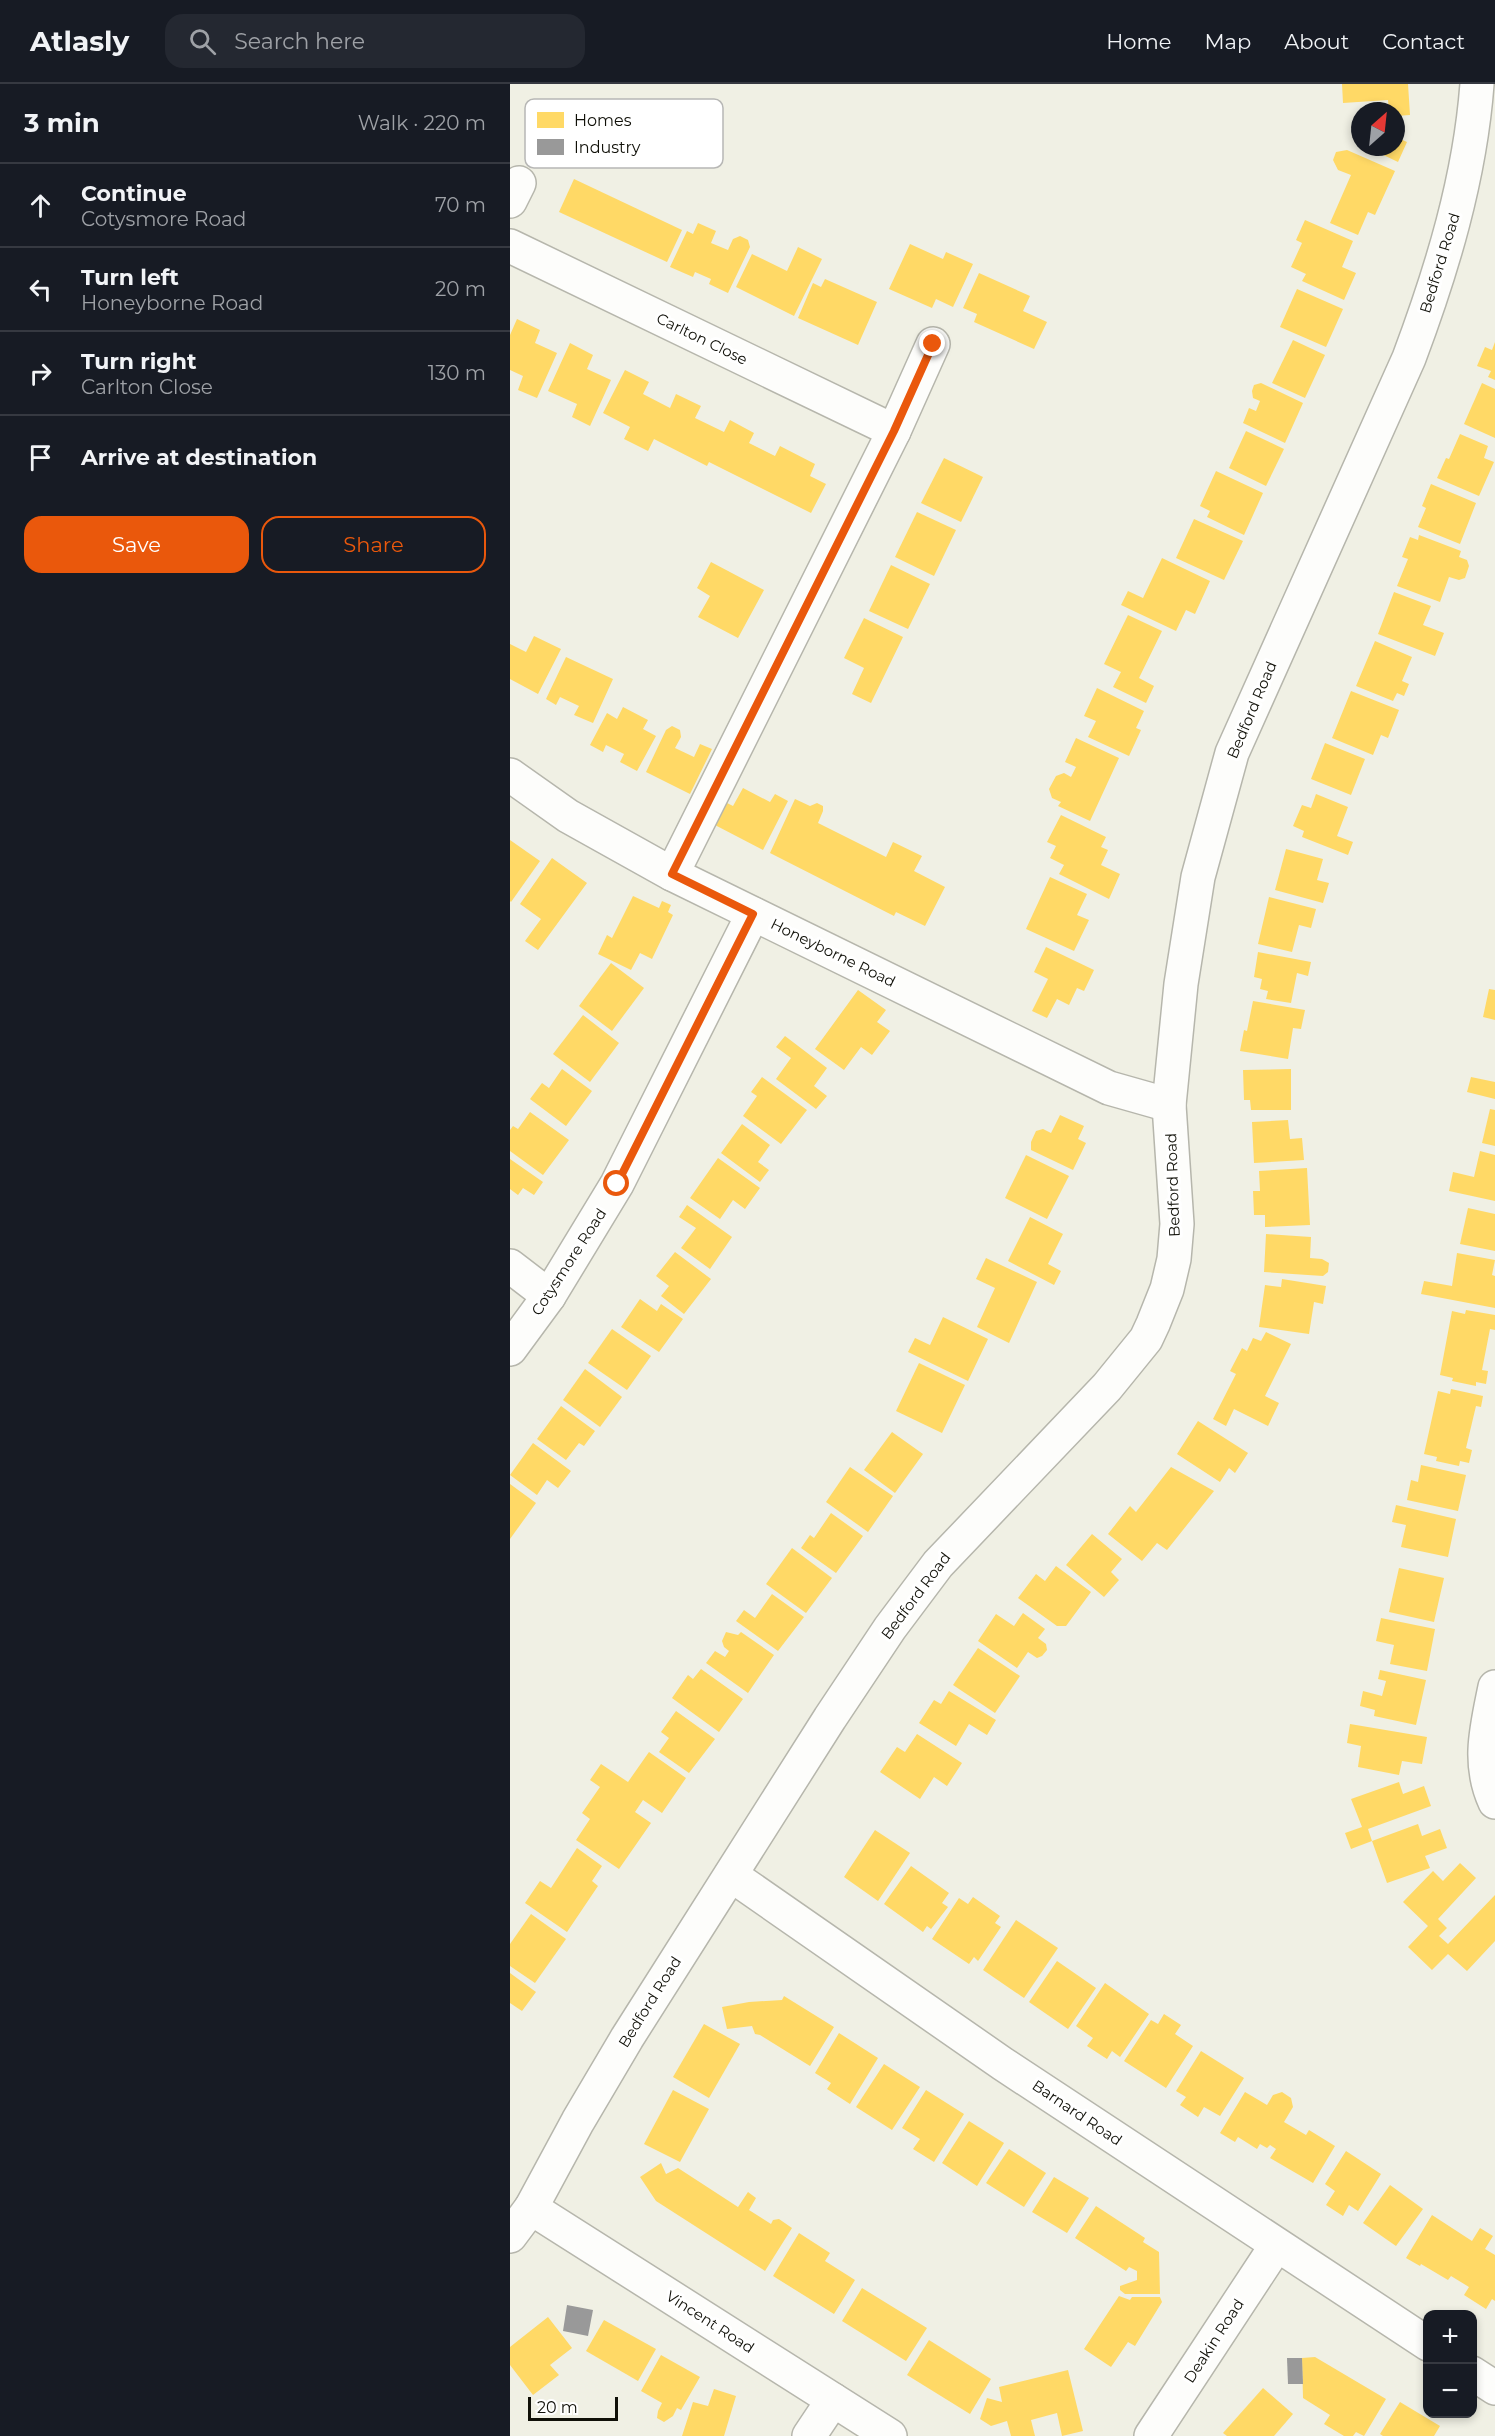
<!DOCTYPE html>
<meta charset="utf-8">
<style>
:root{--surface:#171b24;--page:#242831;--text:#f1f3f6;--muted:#9ea1a6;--line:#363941;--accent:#ea580c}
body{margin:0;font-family:Montserrat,sans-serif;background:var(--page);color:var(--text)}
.controls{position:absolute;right:18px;bottom:18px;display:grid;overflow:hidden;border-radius:12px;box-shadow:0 3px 9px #0003}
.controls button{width:54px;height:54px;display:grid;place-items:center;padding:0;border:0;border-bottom:2px solid var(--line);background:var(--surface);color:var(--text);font:30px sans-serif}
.compass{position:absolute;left:841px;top:18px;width:54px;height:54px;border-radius:50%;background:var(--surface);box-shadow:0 3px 9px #0003;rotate:27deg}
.scale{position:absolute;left:18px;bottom:15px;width:90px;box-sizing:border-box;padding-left:6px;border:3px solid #101008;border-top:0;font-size:16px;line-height:21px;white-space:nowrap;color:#101008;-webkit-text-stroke:4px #fff;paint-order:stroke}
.stop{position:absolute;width:18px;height:18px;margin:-14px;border:4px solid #ea580c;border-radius:50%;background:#fff}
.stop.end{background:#ea580c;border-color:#fff;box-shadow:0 2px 6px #0008}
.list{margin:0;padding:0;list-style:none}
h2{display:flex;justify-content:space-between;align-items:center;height:78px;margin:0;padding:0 24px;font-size:26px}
h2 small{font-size:20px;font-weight:400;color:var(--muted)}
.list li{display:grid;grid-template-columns:39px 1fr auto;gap:18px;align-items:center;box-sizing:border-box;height:84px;padding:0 24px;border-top:2px solid var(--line)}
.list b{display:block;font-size:22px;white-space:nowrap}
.list p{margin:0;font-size:20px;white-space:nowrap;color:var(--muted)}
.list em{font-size:20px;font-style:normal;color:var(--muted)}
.actions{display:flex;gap:12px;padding:18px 24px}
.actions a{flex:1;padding:14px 0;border:2px solid var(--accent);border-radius:18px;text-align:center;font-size:21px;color:var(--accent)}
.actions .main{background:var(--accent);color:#fff}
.icon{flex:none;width:33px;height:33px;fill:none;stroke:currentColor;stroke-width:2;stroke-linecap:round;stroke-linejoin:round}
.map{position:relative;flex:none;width:985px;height:2352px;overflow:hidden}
header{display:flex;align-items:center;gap:36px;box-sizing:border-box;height:84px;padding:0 30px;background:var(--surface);border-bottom:2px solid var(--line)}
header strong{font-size:28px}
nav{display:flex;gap:33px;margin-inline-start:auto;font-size:21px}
.search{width:420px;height:54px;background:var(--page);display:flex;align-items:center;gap:15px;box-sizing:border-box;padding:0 21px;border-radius:18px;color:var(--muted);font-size:22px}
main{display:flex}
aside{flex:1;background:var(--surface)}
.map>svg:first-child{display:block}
.homes{fill:#ffd966}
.industry{fill:#999}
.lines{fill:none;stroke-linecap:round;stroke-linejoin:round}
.minor-casing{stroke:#b6b6ac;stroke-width:36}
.minor{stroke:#fdfdfb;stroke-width:33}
.route{stroke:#ea580c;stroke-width:8}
.labels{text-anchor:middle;stroke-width:6;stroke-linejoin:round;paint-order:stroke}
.street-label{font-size:15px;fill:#101008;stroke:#fff}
.key{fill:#fff;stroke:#b7b7b5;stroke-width:1.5}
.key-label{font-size:16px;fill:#101008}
</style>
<header>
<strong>Atlasly</strong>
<div class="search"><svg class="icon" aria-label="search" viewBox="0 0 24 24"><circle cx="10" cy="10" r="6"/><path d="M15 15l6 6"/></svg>Search here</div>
<nav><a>Home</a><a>Map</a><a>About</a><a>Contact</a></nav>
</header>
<main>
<aside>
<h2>3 min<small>Walk · 220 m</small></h2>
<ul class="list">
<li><svg class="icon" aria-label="ahead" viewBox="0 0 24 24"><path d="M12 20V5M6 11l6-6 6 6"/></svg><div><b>Continue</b><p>Cotysmore Road</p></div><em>70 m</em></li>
<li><svg class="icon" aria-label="left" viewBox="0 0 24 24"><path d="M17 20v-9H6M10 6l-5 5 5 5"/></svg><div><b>Turn left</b><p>Honeyborne Road</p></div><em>20 m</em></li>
<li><svg class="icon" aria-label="right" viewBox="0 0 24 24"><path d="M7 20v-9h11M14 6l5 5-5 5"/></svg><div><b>Turn right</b><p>Carlton Close</p></div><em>130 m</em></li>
<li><svg class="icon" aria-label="arrive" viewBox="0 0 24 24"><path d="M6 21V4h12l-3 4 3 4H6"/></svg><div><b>Arrive at destination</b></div></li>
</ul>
<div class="actions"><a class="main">Save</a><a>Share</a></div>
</aside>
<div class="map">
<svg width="985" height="2352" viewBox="0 0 985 2352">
<rect width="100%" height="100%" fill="#f0f0e4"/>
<!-- homes -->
<g class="homes">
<path d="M832,0H898L900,31L886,32V27H879L878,16L833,19Z"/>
<path d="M886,53L897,58L888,78L863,66L864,63H886Z"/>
<path d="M837,66L885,87L865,131L858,128L848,151L820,139L841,91L828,86L823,76L826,68Z"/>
<path d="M64,95L172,146L157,178L49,128Z"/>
<path d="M795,136L843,157L832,183L846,189L834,216L792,197L796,190L781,183L792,159L786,156Z"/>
<path d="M188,139L206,147L201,159L218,166L223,155L230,152L238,156L240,163L218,209L199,200L201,195L185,188L183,193L160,183L177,147L183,150Z"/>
<path d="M400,160L433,175L436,168L463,180L443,223L426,215L422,224L379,205Z"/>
<path d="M288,163L312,175L284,232L226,203L242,170L277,187Z"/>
<path d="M469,189L520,212L513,227L537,238L524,265L464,238L467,230L453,224Z"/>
<path d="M315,195L367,218L348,261L288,234L303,199L311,203Z"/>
<path d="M787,205L833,225L816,263L770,243Z"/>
<path d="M7,235L30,246L25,259L47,269L27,314L8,306L13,292L0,286V251Z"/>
<path d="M783,256L815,271L795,314L762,299Z"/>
<path d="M985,258V296L978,293L981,287L967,282L975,263L982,266Z"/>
<path d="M60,259L83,271L77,285L101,296L80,342L62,333L67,320L38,307Z"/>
<path d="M115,286L139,298L133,310L160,324L166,310L191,322L185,334L214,348L220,336L244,349L239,359L265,372L270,362L305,380L300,392L316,400L301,429L199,378L197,382L144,355L138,367L114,355L120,343L93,329Z"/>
<path d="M751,299L793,319L775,359L733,339L739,324L746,327L750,317L743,314L742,307L744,301Z"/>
<path d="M972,299L985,305V354L954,340Z"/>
<path d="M736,347L774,365L756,402L719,384Z"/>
<path d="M950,350L978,362L974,374L984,378L969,412L927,394L936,374L939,375Z"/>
<path d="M434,374L473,393L451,438L411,419Z"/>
<path d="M706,387L753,409L734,451L697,433L700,427L690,422Z"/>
<path d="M921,400L966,419L950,460L908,443L916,424L912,422Z"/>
<path d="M407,428L446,446L424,492L385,473Z"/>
<path d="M684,435L733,457L714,496L666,474Z"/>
<path d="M909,451L951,467L949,473L957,476L959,482L955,494L949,496L939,493L930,518L887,502L898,475L892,473L900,453L908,456Z"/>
<path d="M652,474L700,497L685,530L676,526L666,547L611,521L618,507L633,514Z"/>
<path d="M201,478L254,506L228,554L188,533L200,512L187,504Z"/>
<path d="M381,481L420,500L398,545L359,527Z"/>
<path d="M884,508L921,522L913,541L934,549L925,572L868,550Z"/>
<path d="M618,531L652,547L629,594L644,602L636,619L603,603L611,588L594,580Z"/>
<path d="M354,534L393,553L361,619L342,610L354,584L334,574Z"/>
<path d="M24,552L51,565L28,610L0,595V560L16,568Z"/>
<path d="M865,557L902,573L892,597L899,600L894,612L887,609L883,617L846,602Z"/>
<path d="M56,573L103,595L83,639L64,631L69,622L50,613L46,621L36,615Z"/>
<path d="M587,604L634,627L626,644L631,646L619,672L578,653L586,637L574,632Z"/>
<path d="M841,607L889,626L878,654L871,651L863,671L822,654Z"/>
<path d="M113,623L138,636L133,645L146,652L127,687L110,678L114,670L96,661L93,668L80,661L97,629L107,635Z"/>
<path d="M162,642L170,646L171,653L165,664L184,673L190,660L202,665L180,710L136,688L156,646Z"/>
<path d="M566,654L609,674L580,737L548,722L551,718L542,714L539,705L546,692L554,689L561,693L566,683L555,678Z"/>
<path d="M815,659L855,675L841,711L801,695Z"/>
<path d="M233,704L260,718L265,710L278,717L253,766L203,740L215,718L223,722Z"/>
<path d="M806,710L838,723L827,752L843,758L838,771L792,753L794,747L783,742L792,721L801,724Z"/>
<path d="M285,715L300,722L307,719L313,722V727L308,739L376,773L383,758L412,772L404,787L435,803L415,842L386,828L384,832L260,769Z"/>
<path d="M551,731L596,753L591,763L598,766L591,781L610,790L599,815L549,790L554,781L540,774L546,762L537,758Z"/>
<path d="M0,756L30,777L1,818L0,817Z"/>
<path d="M776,765L813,775L807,796L819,799L813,819L765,806Z"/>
<path d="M42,774L77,799L28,866L15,857L31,835L10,820Z"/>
<path d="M540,793L577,810L567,831L579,836L564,867L516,845Z"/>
<path d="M123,812L149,824L152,817L161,821L158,828L163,831L142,875L130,869L121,886L88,870L97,851L102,854Z"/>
<path d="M759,813L806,825L801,844L789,841L782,868L748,860Z"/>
<path d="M536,863L584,886L574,907L567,904L559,921L547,915L537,934L522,927L538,895L524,888Z"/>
<path d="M748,868L801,878L798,892L787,889L781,919L756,915L758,907L750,905L752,895L744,893Z"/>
<path d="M101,879L134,904L102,947L69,922Z"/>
<path d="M979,905L985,906V936L973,933Z"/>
<path d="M348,906L376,926L367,938L380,947L362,971L351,963L334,986L305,965Z"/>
<path d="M743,917L795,926L791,945L783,944L778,975L730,967L734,946L737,947Z"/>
<path d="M73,931L109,959L80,998L43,970Z"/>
<path d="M275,952L317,984L304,1002L317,1012L306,1025L266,995L281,974L266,963Z"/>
<path d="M52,985L82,1007L56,1042L20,1015L32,999L39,1004Z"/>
<path d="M781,985V1026H741L740,1016H734L733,986Z"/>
<path d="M252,993L297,1026L271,1060L233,1032L247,1012L241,1008Z"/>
<path d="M961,993L985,998V1015L957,1008Z"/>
<path d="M980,1025L985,1026V1062L972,1059Z"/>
<path d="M20,1028L59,1056L33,1091L0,1067V1046L3,1042L8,1045Z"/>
<path d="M550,1031L574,1042L568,1055L576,1059L563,1086L521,1066V1058L526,1047L533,1045L541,1049Z"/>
<path d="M778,1036L780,1055L792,1054L794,1076L744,1079L742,1038Z"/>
<path d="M232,1040L260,1061L248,1078L259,1086L250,1098L211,1069Z"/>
<path d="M970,1067L985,1071V1117L939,1107L943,1088L964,1093Z"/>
<path d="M516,1071L559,1092L537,1135L495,1114Z"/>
<path d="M208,1074L250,1104L235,1125L223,1116L210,1135L180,1114Z"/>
<path d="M0,1075L33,1098L24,1111L13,1104L8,1111L0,1105Z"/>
<path d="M797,1084L800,1141L755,1143V1131H744L743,1107H750L749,1087Z"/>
<path d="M177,1121L222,1153L200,1185L171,1164L186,1144L169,1133Z"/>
<path d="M958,1124L985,1130V1167L950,1160Z"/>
<path d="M520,1133L553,1150L538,1180L551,1187L544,1201L498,1177Z"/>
<path d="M756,1150L801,1153L800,1174L812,1175L819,1179L818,1188L813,1192L754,1188Z"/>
<path d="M165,1168L201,1195L174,1230L151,1212L159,1202L146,1192Z"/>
<path d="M947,1169L985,1176L982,1191L985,1192V1224L911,1210L914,1197L942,1202Z"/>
<path d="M476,1174L527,1198L499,1259L467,1243L485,1204L466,1195Z"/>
<path d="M772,1195L816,1202L813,1220L804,1218L799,1250L749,1243L755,1201L771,1203Z"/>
<path d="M130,1215L147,1227L151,1220L173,1235L149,1268L111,1243Z"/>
<path d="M956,1226L985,1231V1246L980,1245L972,1286L978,1287L976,1300L966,1298V1302L942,1297L943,1294L930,1291L942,1227L955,1230Z"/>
<path d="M433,1233L478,1255L458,1297L398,1268L405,1254L420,1261Z"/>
<path d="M102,1245L141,1272L117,1306L78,1279Z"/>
<path d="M756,1248L781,1260L755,1312L769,1319L758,1342L724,1325L716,1342L703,1335L726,1290L720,1287L732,1264L737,1267L743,1254L751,1257Z"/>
<path d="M409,1279L455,1301L432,1349L386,1327Z"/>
<path d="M75,1285L112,1313L90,1343L53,1316Z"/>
<path d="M941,1305L973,1312L971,1323L966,1322L956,1364L962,1366L959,1379L950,1377L949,1382L926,1377L927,1373L914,1370L928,1307L940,1310Z"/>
<path d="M51,1322L85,1347L74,1362L69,1359L56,1376L27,1355Z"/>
<path d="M688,1337L738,1369L725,1389L719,1384L710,1398L667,1370Z"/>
<path d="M382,1348L413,1370L385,1409L354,1386Z"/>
<path d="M23,1359L61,1387L48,1404L37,1396L27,1411L0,1391Z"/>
<path d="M911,1381L956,1391L948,1427L897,1416L901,1396L908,1398Z"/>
<path d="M340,1383L383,1412L358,1448L316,1418Z"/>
<path d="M661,1383L704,1407L657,1466L647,1459L632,1477L598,1450L620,1422L626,1428Z"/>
<path d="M0,1400L26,1419L0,1455Z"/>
<path d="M886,1421L946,1435L938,1473L891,1463L896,1441L882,1438Z"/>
<path d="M321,1429L353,1452L326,1489L291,1464L300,1451L304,1454Z"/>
<path d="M582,1450L612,1475L601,1488L609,1496L594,1513L556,1481Z"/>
<path d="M282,1464L322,1494L296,1529L256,1500Z"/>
<path d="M546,1482L581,1508L556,1542H547L508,1514L526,1490L535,1497Z"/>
<path d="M889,1484L934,1494L924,1538L879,1528Z"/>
<path d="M262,1510L294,1533L268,1567L226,1537L234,1526L245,1534Z"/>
<path d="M513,1529L535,1545L528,1554L536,1560L537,1566L532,1572L527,1574L518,1568L507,1584L468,1557L486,1530L504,1542Z"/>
<path d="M871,1534L925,1545L917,1587L880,1580L884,1561L866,1557Z"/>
<path d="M216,1548L228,1551L231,1548L264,1571L238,1609L196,1579L205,1567L215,1573L219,1567L214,1563L212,1557Z"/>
<path d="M468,1564L510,1592L485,1629L443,1601Z"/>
<path d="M191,1585L233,1615L209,1648L162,1614L178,1591L183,1595Z"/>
<path d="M870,1586L916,1596L906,1641L864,1632L865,1626L850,1622L853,1607L872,1612L876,1597L868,1595Z"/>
<path d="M439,1607L486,1636L477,1651L459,1640L446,1662L409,1639L424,1616L431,1620Z"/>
<path d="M166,1627L205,1655L179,1689L149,1668L159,1654L151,1648Z"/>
<path d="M840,1640L917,1653L912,1680L892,1677L889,1691L848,1683L851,1662L837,1659Z"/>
<path d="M407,1650L452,1679L437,1702L424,1693L410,1715L370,1688L387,1663L395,1668Z"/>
<path d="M139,1668L176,1694L152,1729L133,1716L125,1728L141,1739L109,1785L66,1756L80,1735L72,1729L90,1703L80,1696L91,1680L118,1698Z"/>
<path d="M889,1698L893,1710L914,1702L921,1722L858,1745L862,1757L841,1765L835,1749L852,1743L841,1715Z"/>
<path d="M908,1740L912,1752L930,1745L937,1764L915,1772L920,1784L877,1799L862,1757Z"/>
<path d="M365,1746L400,1769L368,1817L334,1793Z"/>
<path d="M67,1764L92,1782L82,1797L88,1802L57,1848L15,1819L30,1797L41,1804Z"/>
<path d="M950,1779L966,1794L928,1835L937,1844L929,1852L938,1860L985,1811V1857L957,1887L938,1870L922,1886L898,1863L918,1842L893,1818L923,1787L933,1797Z"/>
<path d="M401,1782L439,1809L432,1819L438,1823L421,1845L417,1842L413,1848L374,1820Z"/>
<path d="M463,1813L490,1832L485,1839L491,1843L468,1877L464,1873L459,1880L422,1855L449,1814L458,1820Z"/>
<path d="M21,1830L56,1855L25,1899L0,1882V1860Z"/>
<path d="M506,1836L548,1864L514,1914L473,1886Z"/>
<path d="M547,1877L586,1904L558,1945L519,1918Z"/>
<path d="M0,1889L26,1908L12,1927L0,1919Z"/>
<path d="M595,1899L639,1930L610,1973L602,1967L597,1975L577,1962L583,1954L566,1942Z"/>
<path d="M274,1912L324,1943L300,1982L250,1951L245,1950L242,1942L217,1945L212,1923L239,1918L272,1916Z"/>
<path d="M654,1930L671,1941L665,1950L683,1962L656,2004L614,1977L641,1936L648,1940Z"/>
<path d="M194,1940L230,1960L199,2014L163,1993Z"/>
<path d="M329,1949L368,1974L340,2020L317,2005L321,1999L305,1989Z"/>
<path d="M691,1967L734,1994L710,2032L694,2023L688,2033L670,2021L676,2013L666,2007Z"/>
<path d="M374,1980L410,2003L382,2046L346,2023Z"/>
<path d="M163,2006L199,2025L170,2078L134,2060Z"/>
<path d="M416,2006L454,2030L424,2078L403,2065L410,2055L392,2044Z"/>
<path d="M735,2008L757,2021L763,2011L772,2008L781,2014L783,2023L774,2038L796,2051L799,2046L825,2062L803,2099L760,2074L766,2065L760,2061L757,2064L750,2060L747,2065L728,2053L725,2058L710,2049Z"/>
<path d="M459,2037L494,2059L467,2102L432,2079Z"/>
<path d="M499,2065L536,2089L514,2123L476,2099Z"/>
<path d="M836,2067L871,2090L848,2127L839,2121L833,2132L816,2121L825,2107L815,2100Z"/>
<path d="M151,2079L156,2090L168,2084L228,2123L238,2108L246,2114L239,2126L261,2140L263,2136L269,2135L282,2144L255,2187L146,2117L130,2093Z"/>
<path d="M544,2093L579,2114L557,2149L522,2128Z"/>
<path d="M880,2101L913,2125L886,2162L853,2139Z"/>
<path d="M586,2122L635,2154L633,2158L649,2168L650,2210H615L610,2206V2202L627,2196V2187L619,2183L616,2187L565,2154Z"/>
<path d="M922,2131L962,2157L970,2144L983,2152L975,2165L985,2171V2217L982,2215L976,2225L954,2211L959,2203L941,2192L938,2196L911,2180L910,2182L896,2174Z"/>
<path d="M289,2149L320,2169L315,2177L345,2196L324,2230L263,2192Z"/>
<path d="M352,2204L417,2244L396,2277L332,2237Z"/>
<path d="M609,2212L620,2216L622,2213H650L652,2218L625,2262L618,2258L601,2283L574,2265Z"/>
<path d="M38,2233L62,2264L40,2281L49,2291L23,2311L0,2281V2263Z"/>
<path d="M94,2236L146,2265L128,2297L76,2267Z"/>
<path d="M419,2256L481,2295L460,2330L397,2291Z"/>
<path d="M151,2271L190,2293L171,2326L167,2324L163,2332L154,2338L147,2334L148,2327L152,2319L131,2307Z"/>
<path d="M805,2273L876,2315L854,2352L846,2348L843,2352H834L814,2340L820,2331L793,2314L792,2274Z"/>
<path d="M558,2286L573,2347L552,2352L547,2329L521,2336L525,2352H501L497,2337L481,2342L470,2335L477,2314L492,2318L489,2303Z"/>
<path d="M753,2304L783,2330L764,2352H717L713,2349Z"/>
<path d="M204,2305L226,2312L214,2352H172L183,2318L198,2322Z"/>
<path d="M890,2318L930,2342L924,2352H873L870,2350Z"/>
</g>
<!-- industry -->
<g class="industry">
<path d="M57,2221L83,2226L78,2252L53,2247Z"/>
<path d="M777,2274H792L793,2300H778Z"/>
</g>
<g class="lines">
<defs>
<g id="minor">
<path d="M0,117L9,99"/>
<path d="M0,162L384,347"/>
<path d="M0,691L58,732L162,790L599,1004L659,1021"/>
<path d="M162,790L384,347L423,260"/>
<path d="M0,1182L39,1212"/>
<path d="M0,1265L39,1212L107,1100L243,830"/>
<path d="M985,1603C977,1643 967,1679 985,1718"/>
<path d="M221,1791L493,1980L918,2260"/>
<path d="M21,2124L380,2352"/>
<path d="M0,2152L21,2124L68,2037L117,1954L320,1634L380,1544L428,1480L597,1303L636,1255L643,1240L657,1205L664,1175L667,1140L659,1021L671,900L688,793L722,669L899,274C932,186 960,94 967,0"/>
<path d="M962,2289L985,2304"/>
<path d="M299,2352L323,2316"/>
<path d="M641,2352L766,2162"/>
</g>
</defs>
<!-- minor casing -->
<use href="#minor" class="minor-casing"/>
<!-- minor -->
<use href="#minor" class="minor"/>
</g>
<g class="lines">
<!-- route -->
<path class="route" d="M107,1100L243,830L162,790L384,347L423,260"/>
</g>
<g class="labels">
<!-- street labels -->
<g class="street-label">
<text transform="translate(930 179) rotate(-73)" y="5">Bedford Road</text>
<text transform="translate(192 255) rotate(26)" y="5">Carlton Close</text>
<text transform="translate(742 626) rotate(-67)" y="5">Bedford Road</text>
<text transform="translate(323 869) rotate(26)" y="5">Honeyborne Road</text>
<text transform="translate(663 1101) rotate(-92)" y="5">Bedford Road</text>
<text transform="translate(59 1178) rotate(-57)" y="5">Cotysmore Road</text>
<text transform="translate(406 1512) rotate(-53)" y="5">Bedford Road</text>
<text transform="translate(140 1918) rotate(-58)" y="5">Bedford Road</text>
<text transform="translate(567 2029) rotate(34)" y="5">Barnard Road</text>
<text transform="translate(200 2238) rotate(33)" y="5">Vincent Road</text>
<text transform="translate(704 2257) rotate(-57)" y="5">Deakin Road</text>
</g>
</g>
<!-- legend -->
<rect x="15" y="15" width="198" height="69" rx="9" class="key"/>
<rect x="27" y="28" width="27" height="16" fill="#ffd966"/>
<rect x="27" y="55" width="27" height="16" fill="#999"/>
<g class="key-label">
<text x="64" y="42">Homes</text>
<text x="64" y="69">Industry</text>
</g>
</svg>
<div class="controls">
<button>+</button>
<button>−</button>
</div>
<svg class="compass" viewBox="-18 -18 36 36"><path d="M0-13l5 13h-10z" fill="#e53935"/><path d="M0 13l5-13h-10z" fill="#9ea1a6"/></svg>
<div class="scale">20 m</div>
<div class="stop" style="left:107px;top:1100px"></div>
<div class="stop end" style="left:423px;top:260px"></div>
</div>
</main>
